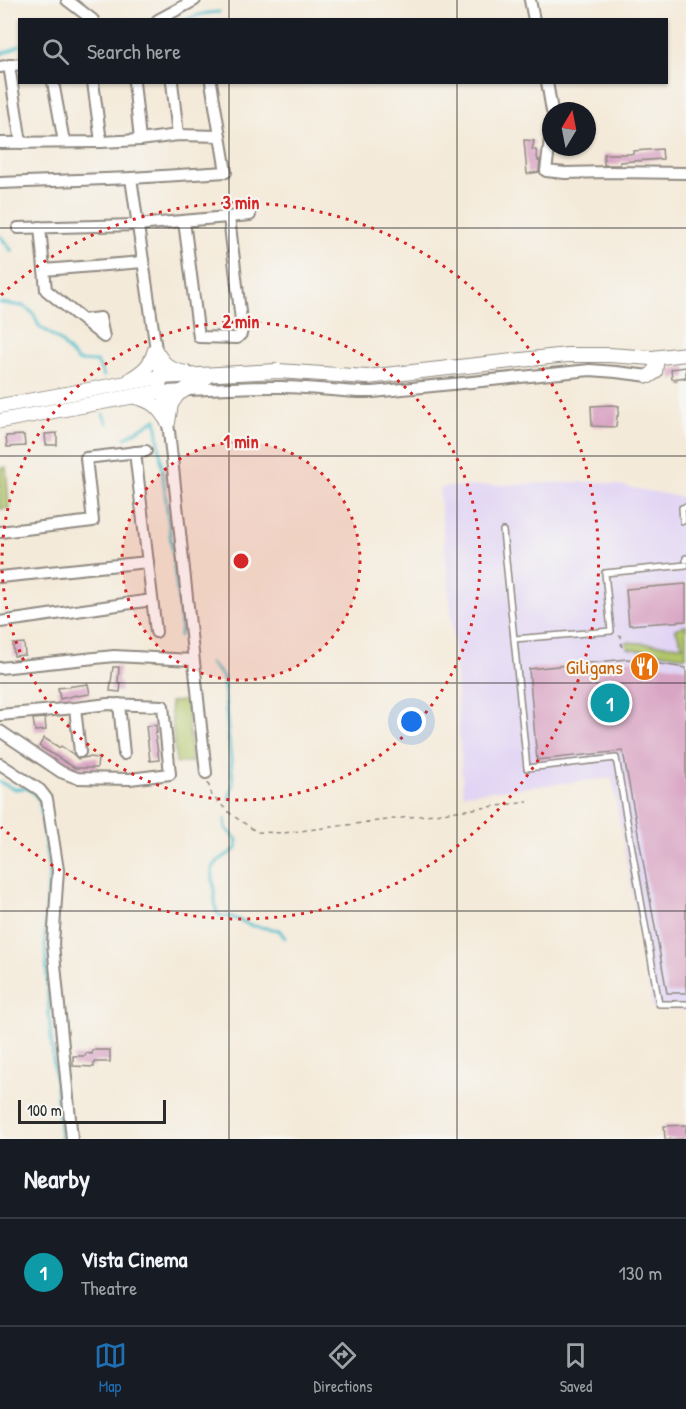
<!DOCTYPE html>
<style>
:root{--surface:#171b24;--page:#242831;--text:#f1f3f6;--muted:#9ea1a6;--line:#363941;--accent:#1f6fb2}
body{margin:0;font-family:"Patrick Hand",sans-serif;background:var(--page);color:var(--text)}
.compass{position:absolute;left:542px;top:102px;width:54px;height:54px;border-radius:50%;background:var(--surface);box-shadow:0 2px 4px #0004;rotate:10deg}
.scale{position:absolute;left:18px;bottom:15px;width:148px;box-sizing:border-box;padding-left:6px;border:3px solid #2b2b2b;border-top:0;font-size:16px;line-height:21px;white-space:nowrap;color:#2b2b2b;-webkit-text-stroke:4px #f6f6f2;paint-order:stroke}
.you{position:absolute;left:412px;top:722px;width:21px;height:21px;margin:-15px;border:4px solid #fff;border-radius:50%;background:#1a73e8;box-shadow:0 0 0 9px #1a73e833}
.badge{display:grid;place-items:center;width:39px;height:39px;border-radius:50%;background:var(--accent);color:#fff;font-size:20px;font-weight:700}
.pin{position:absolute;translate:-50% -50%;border:3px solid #fff;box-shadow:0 2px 6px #0006}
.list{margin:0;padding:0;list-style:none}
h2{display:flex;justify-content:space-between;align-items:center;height:78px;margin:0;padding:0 24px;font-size:26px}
h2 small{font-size:20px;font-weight:400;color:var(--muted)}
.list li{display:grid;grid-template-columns:39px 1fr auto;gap:18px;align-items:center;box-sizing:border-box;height:108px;padding:0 24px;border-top:2px solid var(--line)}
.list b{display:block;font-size:22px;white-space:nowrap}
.list p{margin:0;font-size:20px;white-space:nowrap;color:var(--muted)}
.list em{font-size:20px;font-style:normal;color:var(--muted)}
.icon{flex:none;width:33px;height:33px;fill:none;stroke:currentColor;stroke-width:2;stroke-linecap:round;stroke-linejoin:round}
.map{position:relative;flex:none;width:686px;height:1139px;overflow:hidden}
.search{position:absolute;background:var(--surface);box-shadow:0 2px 4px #0004;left:18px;right:18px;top:18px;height:66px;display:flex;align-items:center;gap:15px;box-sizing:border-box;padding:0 21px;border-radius:0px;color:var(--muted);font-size:22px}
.sheet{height:186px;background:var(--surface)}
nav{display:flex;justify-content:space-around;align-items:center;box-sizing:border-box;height:84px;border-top:2px solid var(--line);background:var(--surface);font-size:16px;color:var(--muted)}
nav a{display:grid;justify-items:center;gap:3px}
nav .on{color:var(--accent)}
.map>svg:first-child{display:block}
.built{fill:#e1d4f4}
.green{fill:#b0c569;stroke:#6e784a;stroke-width:1.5}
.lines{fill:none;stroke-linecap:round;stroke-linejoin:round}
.stream{stroke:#4fbcca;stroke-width:3}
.building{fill:#d9a5c4}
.service-casing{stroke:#908a82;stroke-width:8}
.minor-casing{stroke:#908a82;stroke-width:14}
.tertiary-casing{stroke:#908a82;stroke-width:16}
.path{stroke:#908a82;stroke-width:1.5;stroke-dasharray:4.5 4.5;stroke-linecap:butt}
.service{stroke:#fff;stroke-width:5}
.minor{stroke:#fff;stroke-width:10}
.tertiary{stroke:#fff;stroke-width:14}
.grid{fill:none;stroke:#2b2b2b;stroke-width:1.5;stroke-opacity:0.55}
.ring{fill:none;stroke:#d62828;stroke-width:3;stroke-dasharray:3 6}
.labels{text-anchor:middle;stroke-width:4.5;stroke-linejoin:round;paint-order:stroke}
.food-label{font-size:20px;fill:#c56008;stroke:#f6f6f2;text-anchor:end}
.centre{fill:#d62828;stroke:#f6f6f2;stroke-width:3}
.ring-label{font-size:18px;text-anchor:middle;font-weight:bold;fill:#d62828;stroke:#f6f6f2;stroke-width:4.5;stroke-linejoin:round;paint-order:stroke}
</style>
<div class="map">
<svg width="686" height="1139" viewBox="0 0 686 1139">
<rect width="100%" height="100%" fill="#f6f6f2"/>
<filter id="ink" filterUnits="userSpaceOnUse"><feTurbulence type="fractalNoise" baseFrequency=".0167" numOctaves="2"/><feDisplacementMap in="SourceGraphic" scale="12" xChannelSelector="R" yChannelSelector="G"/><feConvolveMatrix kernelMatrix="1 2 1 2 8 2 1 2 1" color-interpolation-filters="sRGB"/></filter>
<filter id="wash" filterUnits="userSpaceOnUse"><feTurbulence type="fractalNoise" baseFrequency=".008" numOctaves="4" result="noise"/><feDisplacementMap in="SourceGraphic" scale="24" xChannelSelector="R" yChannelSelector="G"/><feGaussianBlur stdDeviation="1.35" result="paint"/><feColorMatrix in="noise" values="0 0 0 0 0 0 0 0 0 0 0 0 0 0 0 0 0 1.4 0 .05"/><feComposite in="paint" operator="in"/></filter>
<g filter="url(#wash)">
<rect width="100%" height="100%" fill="#f4ead9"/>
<!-- built -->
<path class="built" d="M580,482H601L686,498V1010L653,1009L612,778L463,794L454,640L439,490L445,487Z"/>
<!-- green -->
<g class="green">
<path d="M6,467L9,508L0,509V468Z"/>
<path d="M686,625V657L627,648L626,642L683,646L675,629Z"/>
<path d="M186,701L192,762L176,763L170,702Z"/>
</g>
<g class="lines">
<!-- stream -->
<g class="stream">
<path d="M187,20C197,14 207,13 219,12"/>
<path d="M0,54L11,50L20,45"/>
<path d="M0,236L12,251"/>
<path d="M0,303L23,306L33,313L39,326L59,340L78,361L97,362L104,376"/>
<path d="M103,414L107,423"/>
<path d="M125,438L156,419L181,623L180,636"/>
<path d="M210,663L223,677L233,783L229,799"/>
<path d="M0,782L14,789L26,788L33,792L40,801L49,872L45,939L49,1015L61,1139"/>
<path d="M225,819L226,828L237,840L236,849L218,861L212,869L216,911L220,916L231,917L253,926L279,930L285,938"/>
</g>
</g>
<g id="blocks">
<!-- building -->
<g class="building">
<path d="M524,140L534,141L532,150H536L538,161L540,160L539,172L527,174Z"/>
<path d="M662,149L663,159L620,162V165H604V154H633V151Z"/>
<path d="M686,367V377L672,379L671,369Z"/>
<path d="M612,405L619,406L618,416H617L616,427L592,426L591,406Z"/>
<path d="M57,433V445H46L45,434Z"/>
<path d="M24,435L25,446L7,447L6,436Z"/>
<path d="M686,584V621L629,625L626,589Z"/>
<path d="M24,643L25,655L14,656L13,644Z"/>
<path d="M627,659L686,668V993H667L623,751L537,760L529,669Z"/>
<path d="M113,667H119L118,683H121L120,692L110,691Z"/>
<path d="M88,684L90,694L77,696L76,695L60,699L58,688Z"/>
<path d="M45,718L46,730L35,731L33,719Z"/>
<path d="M156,725L157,733H155L159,760L150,761L146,726Z"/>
<path d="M44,738L60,748L61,746L73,754L78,759L88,757L98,758L97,768H75L39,746Z"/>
<path d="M92,1050H110V1062H94V1067L73,1066V1056H85L86,1053L92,1054Z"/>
<path d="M686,1125V1139H665L664,1126Z"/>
</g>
</g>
</g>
<g filter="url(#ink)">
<use href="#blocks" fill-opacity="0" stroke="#908a82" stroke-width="1.5"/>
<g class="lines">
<defs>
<g id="service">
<path d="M683,521L682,508L686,507"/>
<path d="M503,531L514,639"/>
<path d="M686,558V560"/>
<path d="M686,565L605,573L611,631L514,639L527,768L616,758L659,1004H686"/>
</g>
<g id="minor">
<path d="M67,0L93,20"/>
<path d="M530,0L534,20"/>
<path d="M158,20L195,0"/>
<path d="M9,65L21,143"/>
<path d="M0,67L20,64"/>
<path d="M53,82L64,142"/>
<path d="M93,82L101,142"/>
<path d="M134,82L140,140"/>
<path d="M172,82L178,135"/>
<path d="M547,82L552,111"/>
<path d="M551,132L546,171L565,173L609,172L686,173"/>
<path d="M0,143L101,142L140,140L178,135L220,136"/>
<path d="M131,178L160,377L169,431L206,773"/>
<path d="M0,183L131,178L226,172L211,82"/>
<path d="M184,221L199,337L237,338L241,334L242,329L229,217"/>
<path d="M40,227L46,290L104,337L100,318L83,320"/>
<path d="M18,228L137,225L250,215"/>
<path d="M44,270L143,262"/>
<path d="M162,391C203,390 244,386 284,387C314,387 343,393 373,392L590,370L616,372L649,376"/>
<path d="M135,452L156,632"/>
<path d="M0,532L93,521L86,458L146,451"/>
<path d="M0,577L148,562"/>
<path d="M0,622L152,600"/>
<path d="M0,668L114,656L193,660"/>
<path d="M119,704L124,754"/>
<path d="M75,708L80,752"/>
<path d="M0,715L75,708L108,704L163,706L170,774L130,779L77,778L61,772L0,731"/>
<path d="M0,764L40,790L47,799L58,870L53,944L72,1139"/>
</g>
<g id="tertiary">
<path d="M155,350C164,365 169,370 186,373"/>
<path d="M649,376L655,372L657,358"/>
<path d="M131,379C145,370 150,366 155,350"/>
<path d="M135,397C153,401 158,407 168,422"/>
<path d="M0,406L160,377L278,371L367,377L567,355H609L652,358L686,354"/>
<path d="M0,421L162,391"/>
<path d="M168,422L171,404L178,394L207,377"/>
</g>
</defs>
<!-- service casing -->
<use href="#service" class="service-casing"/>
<!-- minor casing -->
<use href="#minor" class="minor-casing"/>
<!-- tertiary casing -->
<use href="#tertiary" class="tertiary-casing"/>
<!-- path -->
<g class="path">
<path d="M673,381L686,379"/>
<path d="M619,635L621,636L622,651"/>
<path d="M208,783L212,796L232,815L257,832L284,833L528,802"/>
</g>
<!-- service -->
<use href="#service" class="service"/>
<!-- minor -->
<use href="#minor" class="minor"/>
<!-- tertiary -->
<use href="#tertiary" class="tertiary"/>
</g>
</g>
<!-- grid -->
<path class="grid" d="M229,0V20M457,0V20M229,82V1139M457,82V1139M0,228H686M0,456H686M0,683H686M0,911H686"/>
<!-- distance rings -->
<circle cx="241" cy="561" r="119" fill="#d62828" fill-opacity=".12"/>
<g class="ring">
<circle cx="241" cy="561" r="119"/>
<circle cx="241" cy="561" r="239"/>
<path d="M1 295A358 358 0 1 1 1 827"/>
</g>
<!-- icons -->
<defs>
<symbol id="restaurant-disc" viewBox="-11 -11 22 22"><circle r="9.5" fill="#e8710a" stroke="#f6f6f2"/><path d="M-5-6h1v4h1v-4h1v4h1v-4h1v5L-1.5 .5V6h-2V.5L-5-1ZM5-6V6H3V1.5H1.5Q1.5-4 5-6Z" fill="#fff"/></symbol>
</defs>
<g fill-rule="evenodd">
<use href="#restaurant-disc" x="628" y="650" width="33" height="33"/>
</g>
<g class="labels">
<!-- food labels -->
<g class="food-label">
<text x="623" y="674">Giligans</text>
</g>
</g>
<circle cx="241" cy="561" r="9" class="centre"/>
<g class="ring-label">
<text x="241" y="209">3 min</text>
<text x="241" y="328">2 min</text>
<text x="241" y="448">1 min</text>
</g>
</svg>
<svg class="compass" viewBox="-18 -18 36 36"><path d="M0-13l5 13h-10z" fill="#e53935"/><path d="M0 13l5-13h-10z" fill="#9ea1a6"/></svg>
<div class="scale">100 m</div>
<div class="you"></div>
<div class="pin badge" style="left:610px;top:703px;background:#0f9aa8">1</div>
<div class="search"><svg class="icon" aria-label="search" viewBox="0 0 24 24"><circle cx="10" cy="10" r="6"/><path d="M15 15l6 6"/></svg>Search here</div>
</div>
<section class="sheet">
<h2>Nearby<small></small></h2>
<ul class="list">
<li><span class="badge" style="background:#0f9aa8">1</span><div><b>Vista Cinema</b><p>Theatre</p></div><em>130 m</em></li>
</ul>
</section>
<nav>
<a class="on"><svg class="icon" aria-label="map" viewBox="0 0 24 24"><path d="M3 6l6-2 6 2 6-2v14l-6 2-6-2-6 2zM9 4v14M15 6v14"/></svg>Map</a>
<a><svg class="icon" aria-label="directions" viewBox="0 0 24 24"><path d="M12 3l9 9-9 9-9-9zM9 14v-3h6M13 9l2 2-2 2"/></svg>Directions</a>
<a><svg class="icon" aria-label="saved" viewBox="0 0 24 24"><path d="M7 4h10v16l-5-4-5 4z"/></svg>Saved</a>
</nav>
